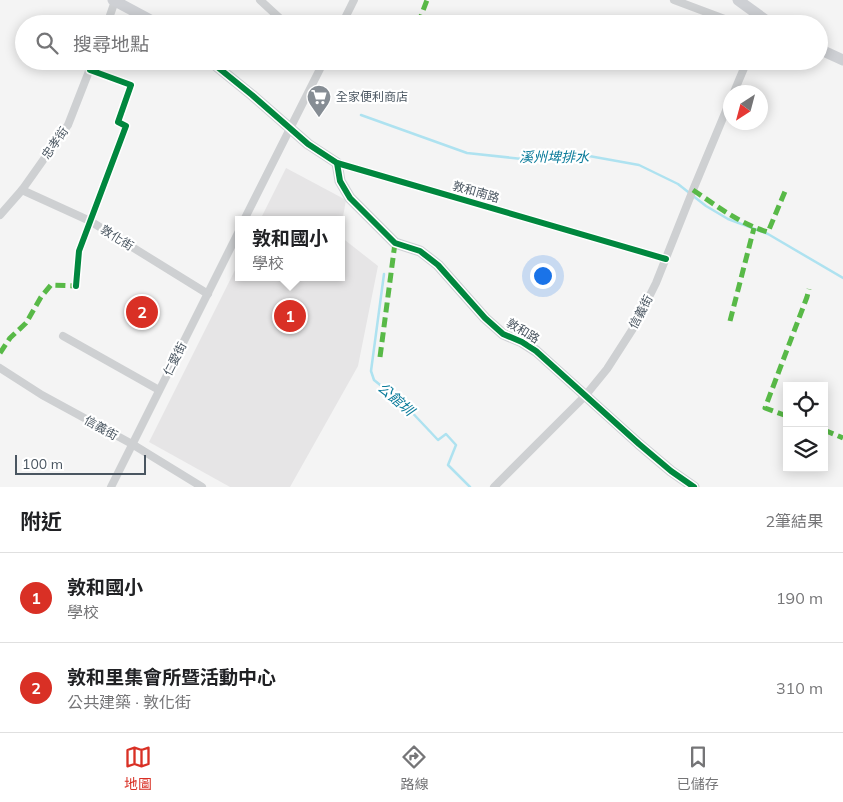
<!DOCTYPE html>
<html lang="zh-TW">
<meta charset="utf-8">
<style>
:root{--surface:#fff;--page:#f6f6f6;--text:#202124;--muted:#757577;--line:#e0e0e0;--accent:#d93025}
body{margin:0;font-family:Mulish,"Noto Sans TC",sans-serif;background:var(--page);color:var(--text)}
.controls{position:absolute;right:15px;bottom:15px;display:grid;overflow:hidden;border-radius:0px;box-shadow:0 2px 12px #0003}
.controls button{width:45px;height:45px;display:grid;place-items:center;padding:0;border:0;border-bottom:1px solid var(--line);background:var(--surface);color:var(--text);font:25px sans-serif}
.compass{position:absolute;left:723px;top:85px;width:45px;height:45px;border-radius:50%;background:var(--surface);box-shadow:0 2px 12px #0003;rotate:216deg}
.scale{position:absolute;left:15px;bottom:12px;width:131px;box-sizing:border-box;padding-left:5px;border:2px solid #4a5661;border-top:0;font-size:14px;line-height:18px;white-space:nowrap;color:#4a5661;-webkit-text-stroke:4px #fff;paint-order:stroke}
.you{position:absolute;left:542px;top:275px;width:18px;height:18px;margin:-12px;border:4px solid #fff;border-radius:50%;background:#1a73e8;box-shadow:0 0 0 8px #1a73e833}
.badge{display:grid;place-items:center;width:32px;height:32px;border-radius:50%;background:var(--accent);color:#fff;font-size:16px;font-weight:700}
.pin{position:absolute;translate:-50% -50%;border:2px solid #fff;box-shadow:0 1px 5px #0006}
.popup{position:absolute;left:235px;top:216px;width:110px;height:65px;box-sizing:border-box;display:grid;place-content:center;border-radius:0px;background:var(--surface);filter:drop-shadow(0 1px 4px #0005);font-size:16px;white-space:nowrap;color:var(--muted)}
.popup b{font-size:19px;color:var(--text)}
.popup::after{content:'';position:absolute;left:50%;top:100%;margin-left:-10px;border:10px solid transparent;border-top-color:var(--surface)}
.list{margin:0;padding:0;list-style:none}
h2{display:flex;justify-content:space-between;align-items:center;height:65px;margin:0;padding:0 20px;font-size:21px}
h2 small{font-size:16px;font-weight:400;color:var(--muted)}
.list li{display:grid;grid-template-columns:32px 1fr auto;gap:15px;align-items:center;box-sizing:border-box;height:90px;padding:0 20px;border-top:1px solid var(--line)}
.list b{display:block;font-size:19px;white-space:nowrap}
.list p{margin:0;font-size:16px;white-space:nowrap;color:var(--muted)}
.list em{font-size:16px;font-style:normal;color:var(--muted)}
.icon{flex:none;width:28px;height:28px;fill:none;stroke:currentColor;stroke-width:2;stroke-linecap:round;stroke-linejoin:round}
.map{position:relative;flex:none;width:843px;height:487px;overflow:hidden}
.search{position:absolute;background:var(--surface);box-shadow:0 2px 12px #0003;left:15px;right:15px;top:15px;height:55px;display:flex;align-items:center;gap:12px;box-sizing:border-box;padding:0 18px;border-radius:28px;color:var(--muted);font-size:19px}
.sheet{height:245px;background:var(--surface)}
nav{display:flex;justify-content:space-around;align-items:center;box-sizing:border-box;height:70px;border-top:1px solid var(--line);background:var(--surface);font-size:14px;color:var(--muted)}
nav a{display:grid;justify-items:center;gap:2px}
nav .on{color:var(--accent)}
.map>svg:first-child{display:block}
.education{fill:#e6e5e6}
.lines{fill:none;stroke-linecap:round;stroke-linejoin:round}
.stream{stroke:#aee2f0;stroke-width:2.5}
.street{stroke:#ced0d2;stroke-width:8}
.secondary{stroke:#ced0d4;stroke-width:11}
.quiet{stroke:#58b947;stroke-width:5;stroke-dasharray:10 5;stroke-linecap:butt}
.cycleway-casing{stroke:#fff;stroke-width:9}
.cycleway{stroke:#00873e;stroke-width:6}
.labels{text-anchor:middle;stroke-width:4.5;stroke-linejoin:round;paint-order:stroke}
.poi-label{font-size:12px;fill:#4a5661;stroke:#fff;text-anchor:start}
.street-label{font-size:12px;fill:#4a5661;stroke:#fff}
.water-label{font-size:14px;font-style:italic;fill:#0c7c9b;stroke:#fff}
</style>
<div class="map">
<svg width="843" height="487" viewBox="0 0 843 487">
<rect width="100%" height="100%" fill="#f4f4f4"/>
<!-- education -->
<g class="education">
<path d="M286,168L346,200L341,228V220H260Z"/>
<path d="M341,237L378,266L358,366L290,487H230L149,442L239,262V277H341Z"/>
</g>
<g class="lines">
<!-- stream -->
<g class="stream">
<path d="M361,115L467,153L532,160L589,156L639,165L678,184L706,206L728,219L768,234L843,278"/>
<path d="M384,274L371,371L374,380L405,405L438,440L446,434L456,445L448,465L470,487"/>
</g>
<!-- street -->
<g class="street">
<path d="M260,0L286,24"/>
<path d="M674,0L738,24"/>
<path d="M107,24L115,1"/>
<path d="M342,24L354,0"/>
<path d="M749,24L767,21"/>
<path d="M734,92L747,61"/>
<path d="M337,163L666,259"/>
<path d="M22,190L90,221L208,294"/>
<path d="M0,215L22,190L68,125L93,61"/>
<path d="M244,220L324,61"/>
<path d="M63,336L159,390"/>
<path d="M0,368L42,395L132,444L202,487"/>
<path d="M111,487L239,231"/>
<path d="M494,487L585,396L607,369L634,327L656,283L693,190L730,101"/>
</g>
<!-- secondary -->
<g class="secondary">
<path d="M113,0L158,24"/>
<path d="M738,0L771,24"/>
<path d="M819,49L843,60"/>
<path d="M210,61L252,95L308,144L337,163L340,181L350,198L395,243L420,251L438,265L485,318L503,334L522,342L536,351L639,444L671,471L694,487"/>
</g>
<!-- quiet -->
<g class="quiet">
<path d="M418,24L427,0"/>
<path d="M693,190C717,206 740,224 768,232L786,189"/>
<path d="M730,321L754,228"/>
<path d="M0,353L10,338L26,323L41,297L51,285L76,286"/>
<path d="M380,357L395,243"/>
<path d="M787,416L765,408L807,297L809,289"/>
<path d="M824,430L843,438"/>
</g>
<defs>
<g id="cycleway">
<path d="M210,61L252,95L308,144L337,163L666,259"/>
<path d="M337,163L340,181L350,198L395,243L420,251L438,265L485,318L503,334L522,342L536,351L639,444L671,471L694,487"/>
<path d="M76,286L79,251L126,126L118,122L131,85L90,70"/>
</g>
</defs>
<!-- cycleway casing -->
<use href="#cycleway" class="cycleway-casing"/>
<!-- cycleway -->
<use href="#cycleway" class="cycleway"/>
</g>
<!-- icons -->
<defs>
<symbol id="supermarket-pin" viewBox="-11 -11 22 30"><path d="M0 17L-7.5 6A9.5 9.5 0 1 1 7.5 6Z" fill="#868d94" stroke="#fff"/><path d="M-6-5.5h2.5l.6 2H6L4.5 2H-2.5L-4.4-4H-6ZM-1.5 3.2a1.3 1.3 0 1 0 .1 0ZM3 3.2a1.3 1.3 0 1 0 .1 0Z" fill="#fff"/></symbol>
</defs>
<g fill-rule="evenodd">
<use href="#supermarket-pin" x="305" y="83" width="28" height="38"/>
</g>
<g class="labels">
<!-- poi labels -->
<g class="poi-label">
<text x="336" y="101">全家便利商店</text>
</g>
<!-- street labels -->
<g class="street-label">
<text transform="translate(55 143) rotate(-55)" y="4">忠孝街</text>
<text transform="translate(476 192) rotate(16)" y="4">敦和南路</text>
<text transform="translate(117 238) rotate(32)" y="4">敦化街</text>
<text transform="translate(641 312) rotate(-62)" y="4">信義街</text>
<text transform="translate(523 331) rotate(31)" y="4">敦和路</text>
<text transform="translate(175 359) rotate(-63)" y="4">仁愛街</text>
<text transform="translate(101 428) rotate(29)" y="4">信義街</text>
</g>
<!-- water labels -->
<g class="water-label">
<text x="554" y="162">溪州埤排水</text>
<text transform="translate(396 399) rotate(41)" y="5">公館圳</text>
</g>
</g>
</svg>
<div class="controls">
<button><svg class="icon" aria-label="locate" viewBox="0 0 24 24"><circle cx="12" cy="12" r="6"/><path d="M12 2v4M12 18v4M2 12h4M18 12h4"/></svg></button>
<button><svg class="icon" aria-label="layers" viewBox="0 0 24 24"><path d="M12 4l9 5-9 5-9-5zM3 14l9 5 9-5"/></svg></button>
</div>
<svg class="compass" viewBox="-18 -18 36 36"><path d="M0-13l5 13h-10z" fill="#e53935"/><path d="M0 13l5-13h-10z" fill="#757577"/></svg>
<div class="scale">100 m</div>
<div class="you"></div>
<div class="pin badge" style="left:290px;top:316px">1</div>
<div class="popup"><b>敦和國小</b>學校</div>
<div class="pin badge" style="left:142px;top:312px">2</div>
<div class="search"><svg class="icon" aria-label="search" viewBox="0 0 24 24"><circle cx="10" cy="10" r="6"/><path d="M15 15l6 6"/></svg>搜尋地點</div>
</div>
<section class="sheet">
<h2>附近<small>2筆結果</small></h2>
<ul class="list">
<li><span class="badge">1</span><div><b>敦和國小</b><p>學校</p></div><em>190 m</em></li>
<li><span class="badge">2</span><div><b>敦和里集會所暨活動中心</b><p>公共建築 · 敦化街</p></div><em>310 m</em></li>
</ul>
</section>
<nav>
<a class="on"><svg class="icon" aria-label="map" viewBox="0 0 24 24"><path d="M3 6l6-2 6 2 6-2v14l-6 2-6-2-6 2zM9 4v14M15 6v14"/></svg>地圖</a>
<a><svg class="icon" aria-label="directions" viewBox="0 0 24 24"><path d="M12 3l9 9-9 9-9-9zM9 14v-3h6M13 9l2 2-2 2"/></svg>路線</a>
<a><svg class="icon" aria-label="saved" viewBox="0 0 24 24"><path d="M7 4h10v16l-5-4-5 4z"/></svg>已儲存</a>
</nav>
